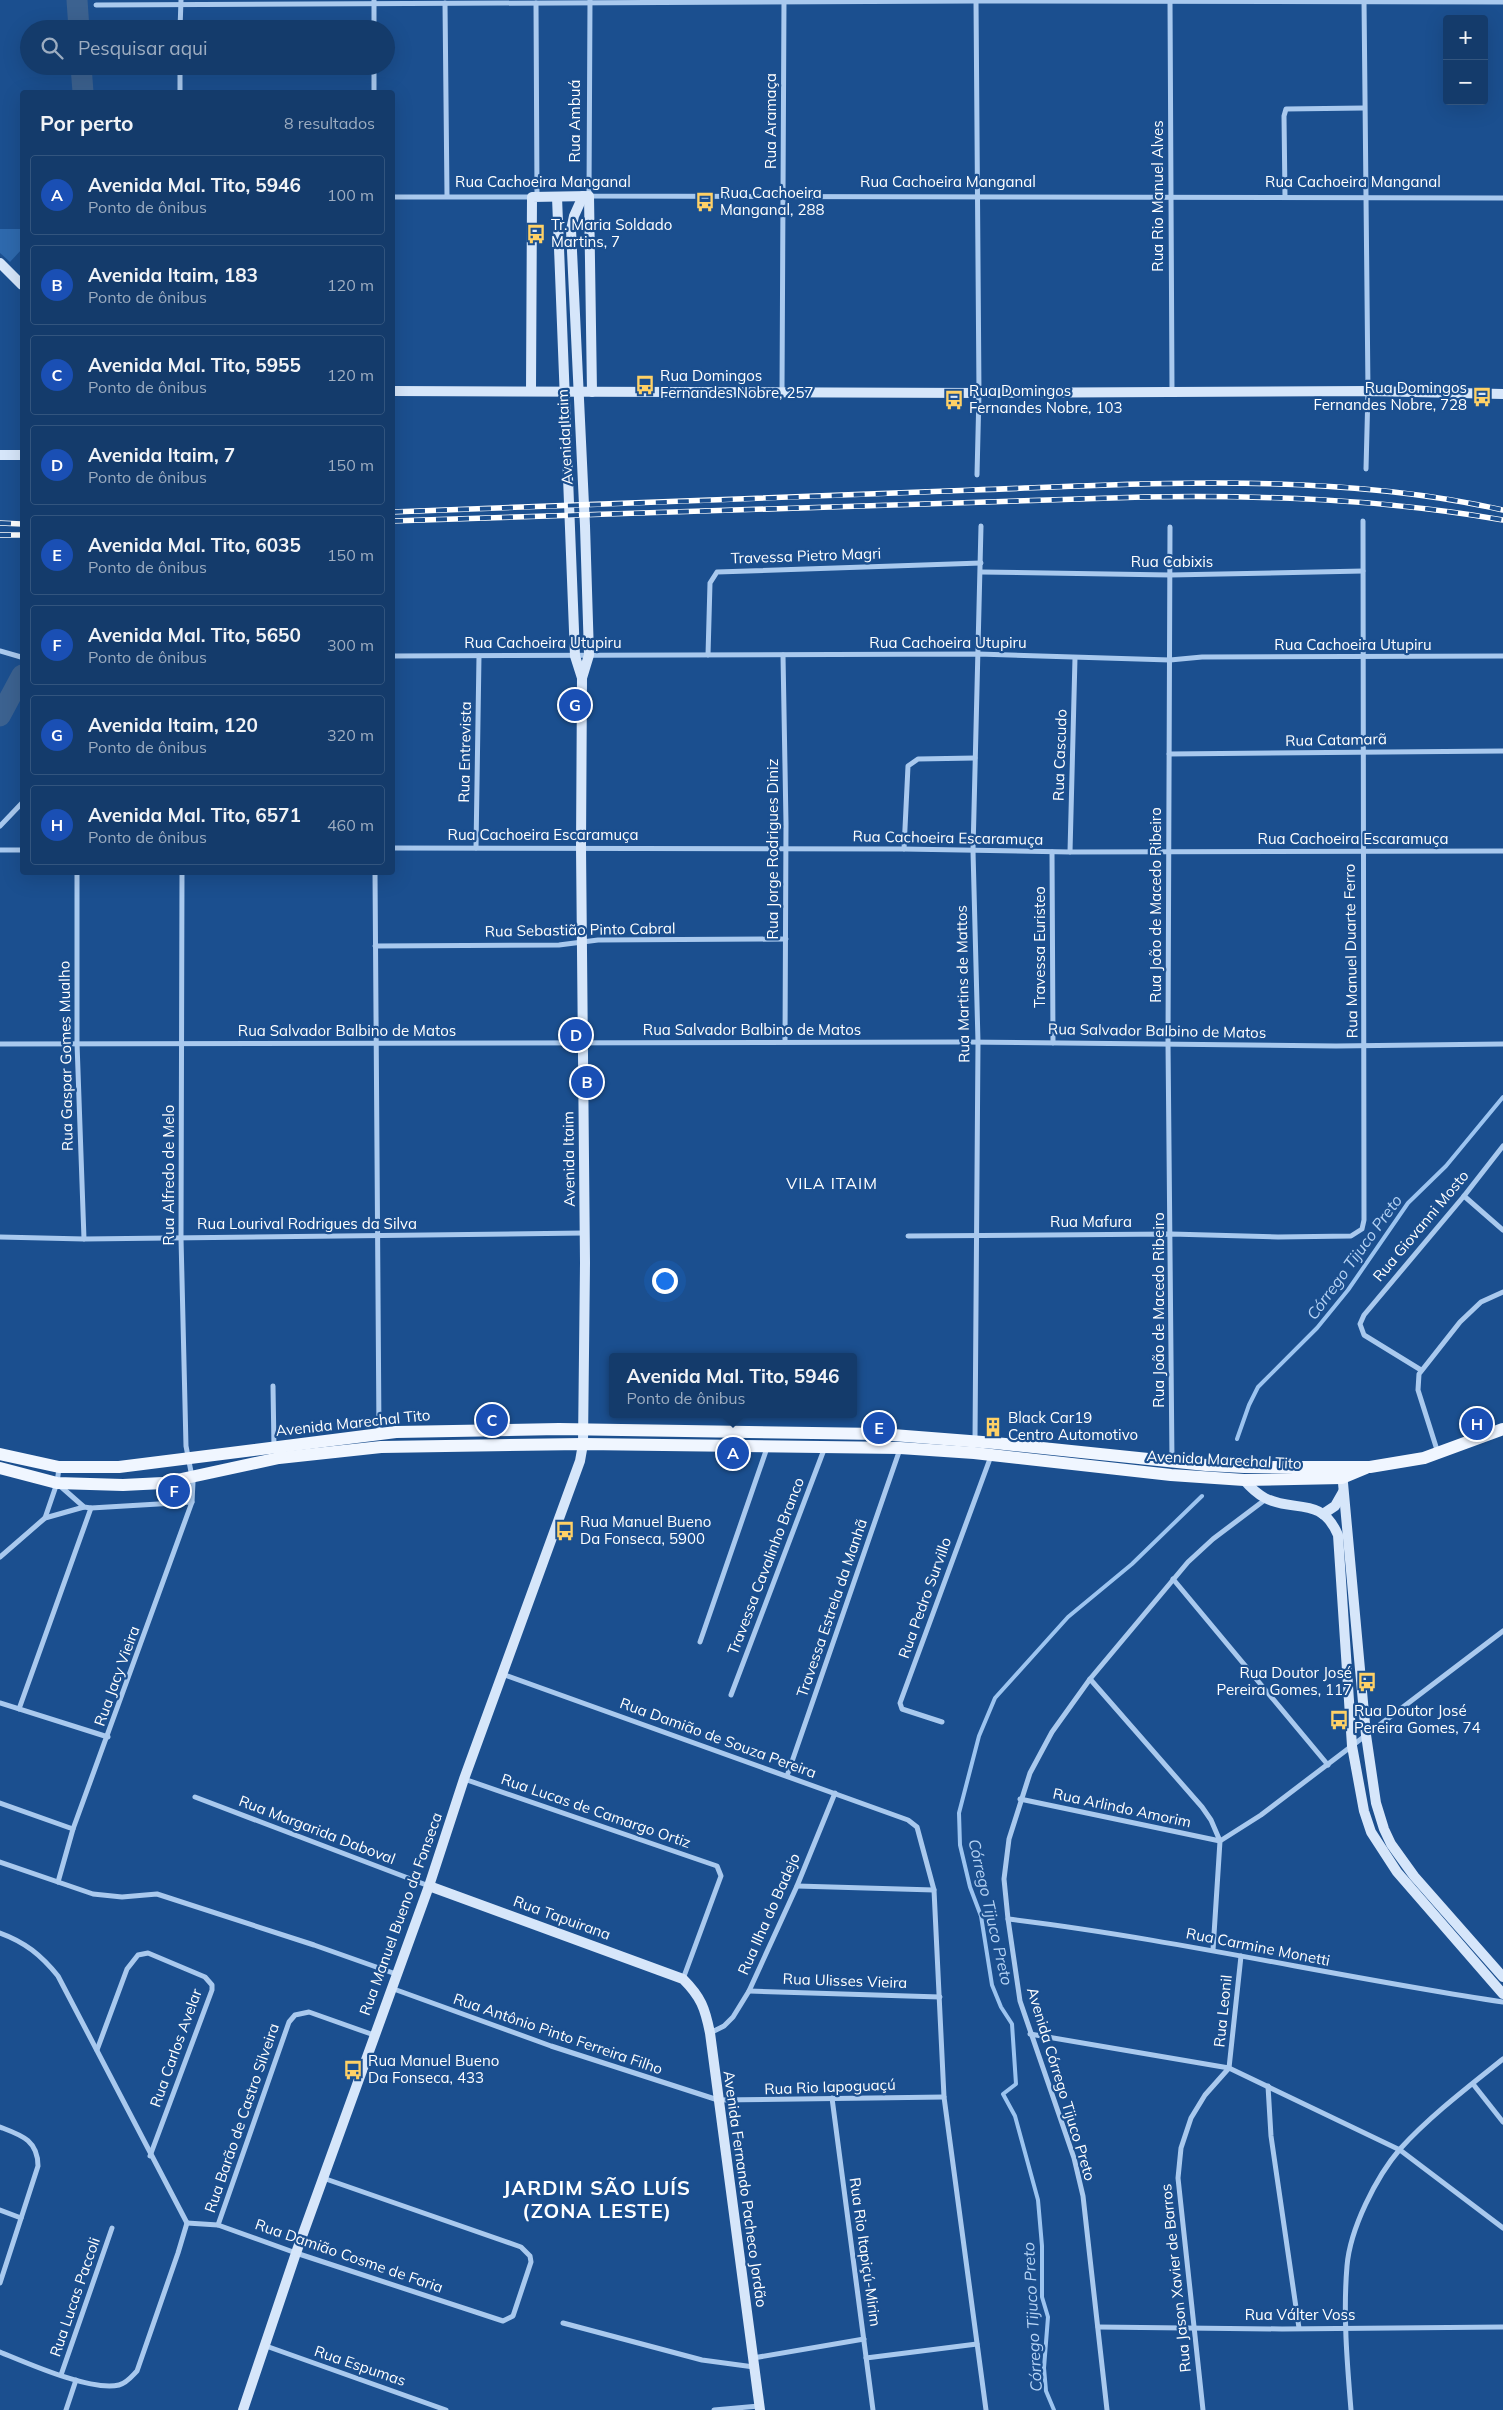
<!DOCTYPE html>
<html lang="pt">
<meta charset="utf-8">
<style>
:root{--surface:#143b6b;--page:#214673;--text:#f1f3f6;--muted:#9dadc1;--line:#33557e;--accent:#ea580c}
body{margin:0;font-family:Mulish,sans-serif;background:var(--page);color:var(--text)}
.controls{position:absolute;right:15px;top:15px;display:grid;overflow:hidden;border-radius:5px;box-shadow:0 5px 20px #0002}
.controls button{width:45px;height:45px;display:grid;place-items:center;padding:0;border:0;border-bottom:1px solid var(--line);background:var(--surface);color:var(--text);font:25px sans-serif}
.you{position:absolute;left:664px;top:1280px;width:18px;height:18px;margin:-12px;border:4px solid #fff;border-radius:50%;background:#1a73e8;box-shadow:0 0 0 8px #1a73e833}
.badge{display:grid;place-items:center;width:32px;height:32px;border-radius:50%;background:var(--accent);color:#fff;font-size:16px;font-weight:700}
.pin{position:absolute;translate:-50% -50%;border:2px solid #fff;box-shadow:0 1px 5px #0006}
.popup{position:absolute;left:609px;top:1353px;width:248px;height:65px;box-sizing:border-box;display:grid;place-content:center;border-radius:5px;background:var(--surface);filter:drop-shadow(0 1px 4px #0005);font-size:16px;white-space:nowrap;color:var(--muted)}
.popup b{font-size:19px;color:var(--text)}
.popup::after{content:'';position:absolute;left:50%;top:100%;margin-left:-10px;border:10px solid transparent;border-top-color:var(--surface)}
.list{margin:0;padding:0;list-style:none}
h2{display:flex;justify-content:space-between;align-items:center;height:65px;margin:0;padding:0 20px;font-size:21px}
h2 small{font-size:16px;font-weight:400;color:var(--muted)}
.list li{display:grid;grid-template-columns:32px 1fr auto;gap:15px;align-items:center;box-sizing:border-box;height:80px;margin:0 10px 10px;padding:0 10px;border:1px solid var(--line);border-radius:5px}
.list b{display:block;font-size:19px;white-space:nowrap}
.list p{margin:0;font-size:16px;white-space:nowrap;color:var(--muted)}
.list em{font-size:16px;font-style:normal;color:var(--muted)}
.icon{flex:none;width:28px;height:28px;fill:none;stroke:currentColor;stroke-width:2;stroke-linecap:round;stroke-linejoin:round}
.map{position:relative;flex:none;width:1503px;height:2410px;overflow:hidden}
.search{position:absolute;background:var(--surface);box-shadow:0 5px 20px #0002;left:20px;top:20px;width:375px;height:55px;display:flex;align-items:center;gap:12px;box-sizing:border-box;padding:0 18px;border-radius:28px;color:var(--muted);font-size:19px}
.panel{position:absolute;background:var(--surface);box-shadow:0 5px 20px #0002;left:20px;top:90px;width:375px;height:785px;border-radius:5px}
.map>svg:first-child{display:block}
.green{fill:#2e69ad}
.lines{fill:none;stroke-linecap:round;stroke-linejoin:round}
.stream{stroke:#9cc4f0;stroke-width:4}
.river{stroke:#3c6290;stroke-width:21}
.street{stroke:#a9c9ee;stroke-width:5}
.secondary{stroke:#d6e6fa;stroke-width:10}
.primary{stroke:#f0f6ff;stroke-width:12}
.rail-casing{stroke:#fff;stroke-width:5.5}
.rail{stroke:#1b4f8f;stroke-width:4;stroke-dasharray:11;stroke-linecap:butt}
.labels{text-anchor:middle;stroke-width:4.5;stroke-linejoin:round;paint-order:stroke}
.street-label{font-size:15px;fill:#fff;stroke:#1b4f8f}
.poi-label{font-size:15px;fill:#fff;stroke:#1b4f8f;text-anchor:start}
.neighbourhood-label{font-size:16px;letter-spacing:1px;fill:#fff;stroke:#1b4f8f}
.water-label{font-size:16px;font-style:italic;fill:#b5d3f5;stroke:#1b4f8f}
.district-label{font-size:20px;font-weight:bold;letter-spacing:1px;fill:#fff;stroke:#1b4f8f}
</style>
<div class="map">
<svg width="1503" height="2410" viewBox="0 0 1503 2410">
<rect width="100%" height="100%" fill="#1b4f8f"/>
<!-- green -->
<path class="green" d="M0,229H22V249L10,262L0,253Z"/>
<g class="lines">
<!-- stream -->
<g class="stream">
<path d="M1237,1439L1249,1405L1258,1387L1317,1328L1348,1290L1408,1203L1446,1166L1503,1097"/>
<path d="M1054,2410L1046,2391L1044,2368L1048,2317L1042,2297V2246L1038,2200L1015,2116L1003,2094L1016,2084L1012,2024L1001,2007L992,1985L981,1916L970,1887L960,1845L959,1813L979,1736L995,1698L1068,1617L1132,1564L1202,1496"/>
</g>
<!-- river -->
<g class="river">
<path d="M77,0L79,29"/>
<path d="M81,66L83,92"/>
<path d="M0,716L22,675"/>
</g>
<!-- street -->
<g class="street">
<path d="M590,0L589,196L1503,198"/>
<path d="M976,0L979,393L977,475"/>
<path d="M1170,0L1172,391"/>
<path d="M1364,0L1368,391L1366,469"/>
<path d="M445,3L447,196"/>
<path d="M536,3L537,196"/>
<path d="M96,5L976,1L1503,2"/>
<path d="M180,29L181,0"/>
<path d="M374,29V0"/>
<path d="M180,92V66"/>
<path d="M374,92V66"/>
<path d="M392,197H532"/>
<path d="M1285,197L1284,116L1286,109L1364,108"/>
<path d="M782,392L784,0"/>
<path d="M1170,527L1168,1043L1172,1461"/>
<path d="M981,572L1170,575L1363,571"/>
<path d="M0,651L21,657L22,655"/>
<path d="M708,655L710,583L717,572L981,563"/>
<path d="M783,655L786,823L785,1042"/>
<path d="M392,656L978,654L1170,660L1202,657L1503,656"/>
<path d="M1169,754L1503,751"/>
<path d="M0,826L22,803"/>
<path d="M392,848L904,849L1070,852L1503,851"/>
<path d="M476,848L479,656"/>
<path d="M904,849L908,766L918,759L975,758"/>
<path d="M0,850H22"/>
<path d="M1052,852L1053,1043"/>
<path d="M1070,852L1075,658"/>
<path d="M77,872V1043L84,1239"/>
<path d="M375,872L379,1433"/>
<path d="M375,946L559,945L598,940L786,939"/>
<path d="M0,1044L963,1042L1336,1046L1503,1044"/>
<path d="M1464,1196L1503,1230"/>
<path d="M908,1236L1171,1234L1278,1237L1351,1236L1362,1229L1364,1220L1363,521"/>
<path d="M0,1237L84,1239L584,1233"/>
<path d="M1421,1370L1364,1335L1360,1324L1364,1315L1464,1196L1503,1146"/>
<path d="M273,1386L274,1448"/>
<path d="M975,1440L978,1042L973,851L981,526"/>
<path d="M1438,1453L1418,1390L1419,1374L1460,1322L1481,1302L1503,1292"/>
<path d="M59,1485L84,1507L91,1508L192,1502"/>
<path d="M45,1518L57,1483L59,1468"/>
<path d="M0,1557L45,1518L84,1507"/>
<path d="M1173,1579L1328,1765"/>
<path d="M700,1642L767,1448"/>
<path d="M502,1674L908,1820L917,1827L934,1890L944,2097L986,2410"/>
<path d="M1090,1679L1202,1807L1211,1820L1220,1841"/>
<path d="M731,1695L825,1447"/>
<path d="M0,1703L108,1737"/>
<path d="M19,1709L91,1508"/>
<path d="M942,1722L902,1709L900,1703L991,1456"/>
<path d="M787,1776L900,1449"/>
<path d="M464,1779L717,1866L721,1876L683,1979"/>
<path d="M195,1797L429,1886"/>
<path d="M1020,1799L1220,1841"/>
<path d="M0,1803L73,1829"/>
<path d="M0,1862L93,1894L122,1897L157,1894L314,1945L396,1974"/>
<path d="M58,1882L73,1829L192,1502L193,1482L186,1446L181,1238L182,872"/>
<path d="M797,1886L934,1890"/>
<path d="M1008,1919C1174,1939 1337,1977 1503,2002"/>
<path d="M0,1933C25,1942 41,1955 58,1976L187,2223"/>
<path d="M1213,1950L1220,1841L1261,1815L1503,1631"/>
<path d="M391,1988L551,2046L718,2100L944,2097"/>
<path d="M749,1991L940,1997"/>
<path d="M710,2033L724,2026L733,2017L749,1991L797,1886L835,1793"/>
<path d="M1030,2034L1229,2068L1400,2150L1503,2228"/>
<path d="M97,2050L127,1969L138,1955L148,1953L205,1977L212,1985V1990L150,2156"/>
<path d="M1473,2084L1503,2122"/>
<path d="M1268,2086L1271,2136L1299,2328"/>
<path d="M832,2098L873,2410"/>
<path d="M0,2127C21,2135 38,2140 38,2166L0,2283"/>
<path d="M0,2210L21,2218"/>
<path d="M187,2223L218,2225L296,2253L503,2321L513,2316L531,2262L530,2256L521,2247L323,2178"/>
<path d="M218,2225L289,2022L295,2015L309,2012L374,2035"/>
<path d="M563,2323L702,2360L754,2367"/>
<path d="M1098,2327L1282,2329L1503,2327"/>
<path d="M266,2346L446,2410"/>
<path d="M0,2352C27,2363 92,2392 119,2385C127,2383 132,2376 137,2371L178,2253L187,2223"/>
<path d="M753,2358L864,2339"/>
<path d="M866,2358L977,2344"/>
<path d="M61,2375L112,2228"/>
<path d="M66,2410L76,2380"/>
<path d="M714,2410L759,2406"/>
<path d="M1107,2410L1083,2196L1074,2158L1020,2001L1008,1919L1004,1879L1009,1839L1030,1773L1052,1732L1090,1679L1188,1562L1213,1539L1266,1499"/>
<path d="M1203,2410L1178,2178L1181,2148L1191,2118L1205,2095L1229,2068L1241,1956"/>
<path d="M1351,2410C1347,2362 1343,2313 1347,2266C1350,2229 1376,2177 1400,2149C1430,2116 1468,2087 1503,2059"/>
</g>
<!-- secondary -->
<g class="secondary">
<path d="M557,197L575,656L582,678"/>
<path d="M0,263L22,285"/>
<path d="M392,391L979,393L1368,391L1503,394"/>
<path d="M531,391L532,197L589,196L592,392"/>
<path d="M0,455H22"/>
<path d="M1342,1472L1366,1735L1376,1803L1384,1829L1391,1844L1414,1876L1503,1977"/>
<path d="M1244,1480C1250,1487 1256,1493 1265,1498C1293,1513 1321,1495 1338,1535L1352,1746L1364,1811L1371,1832L1397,1872L1503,1994"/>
<path d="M1323,1514L1335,1506L1343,1492"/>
<path d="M429,1886L683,1979C701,1997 705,2008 710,2033L760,2410"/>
<path d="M243,2410L296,2253L429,1886L464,1779L580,1461L583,1444L585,1263L581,847L582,678L589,655L585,526L571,230L574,216L583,196"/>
</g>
<!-- primary -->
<g class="primary">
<path d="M0,1454L59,1467H119L396,1432L559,1429L880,1434L995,1443L1206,1465L1244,1467H1370L1424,1458L1503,1429"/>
<path d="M0,1468L57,1483L123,1485L163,1483L279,1458L381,1447L583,1444L900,1448L974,1453L1171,1475L1244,1480L1342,1478L1366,1468"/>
</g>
<defs>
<g id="rail">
<path d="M392,512C586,505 780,498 974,490C1148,484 1331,471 1503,510"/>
<path d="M392,521L1143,497C1264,495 1383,499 1503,520"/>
<path d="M0,523L22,524"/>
<path d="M0,535H22"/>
</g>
</defs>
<!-- rail casing -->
<use href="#rail" class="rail-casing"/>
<!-- rail -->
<use href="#rail" class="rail"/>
</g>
<!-- icons -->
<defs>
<symbol id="bus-bare" viewBox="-9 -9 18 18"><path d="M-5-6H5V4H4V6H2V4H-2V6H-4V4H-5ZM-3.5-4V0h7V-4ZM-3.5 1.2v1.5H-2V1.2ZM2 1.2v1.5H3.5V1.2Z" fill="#ffd166" stroke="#1b4f8f" stroke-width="2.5" paint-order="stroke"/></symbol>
<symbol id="building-bare" viewBox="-9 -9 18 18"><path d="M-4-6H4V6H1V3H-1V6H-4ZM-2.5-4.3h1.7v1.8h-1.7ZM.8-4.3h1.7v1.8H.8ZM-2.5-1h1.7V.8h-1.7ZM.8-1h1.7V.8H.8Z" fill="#ffd166" stroke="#1b4f8f" stroke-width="2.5" paint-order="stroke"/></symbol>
</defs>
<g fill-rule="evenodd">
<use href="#bus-bare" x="691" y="188" width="28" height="28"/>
<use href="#bus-bare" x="522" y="220" width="28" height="28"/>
<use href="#bus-bare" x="631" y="371" width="28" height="28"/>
<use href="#bus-bare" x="1468" y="383" width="28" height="28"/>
<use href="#bus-bare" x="940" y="386" width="28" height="28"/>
<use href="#building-bare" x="979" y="1413" width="28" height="28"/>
<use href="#bus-bare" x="551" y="1517" width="28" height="28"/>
<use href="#bus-bare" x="1353" y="1668" width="28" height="28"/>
<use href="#bus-bare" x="1325" y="1706" width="28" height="28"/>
<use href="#bus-bare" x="339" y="2056" width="28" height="28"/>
</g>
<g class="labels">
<!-- street labels -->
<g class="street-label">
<text transform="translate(575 121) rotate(-90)" y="5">Rua Ambuá</text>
<text transform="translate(771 121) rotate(-90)" y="5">Rua Aramaça</text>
<text x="543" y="187">Rua Cachoeira Manganal</text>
<text x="948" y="187">Rua Cachoeira Manganal</text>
<text x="1353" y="187">Rua Cachoeira Manganal</text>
<text transform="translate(1158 196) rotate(-90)" y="5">Rua Rio Manuel Alves</text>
<text transform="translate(565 437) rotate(-93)" y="5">Avenida Itaim</text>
<text transform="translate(806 556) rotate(-2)" y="5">Travessa Pietro Magri</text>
<text x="1172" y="567">Rua Cabixis</text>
<text x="543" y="648">Rua Cachoeira Utupiru</text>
<text x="948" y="648">Rua Cachoeira Utupiru</text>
<text x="1353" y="650">Rua Cachoeira Utupiru</text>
<text transform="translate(1336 740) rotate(-1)" y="5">Rua Catamarã</text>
<text transform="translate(465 752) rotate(-89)" y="5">Rua Entrevista</text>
<text transform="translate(1060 755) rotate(-88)" y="5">Rua Cascudo</text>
<text x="543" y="840">Rua Cachoeira Escaramuça</text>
<text transform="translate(948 838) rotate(1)" y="5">Rua Cachoeira Escaramuça</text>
<text x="1353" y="844">Rua Cachoeira Escaramuça</text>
<text transform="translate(773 849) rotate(-90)" y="5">Rua Jorge Rodrigues Diniz</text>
<text transform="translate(1156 905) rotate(-90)" y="5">Rua João de Macedo Ribeiro</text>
<text transform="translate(580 930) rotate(-1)" y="5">Rua Sebastião Pinto Cabral</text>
<text transform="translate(1040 947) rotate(-90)" y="5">Travessa Euristeo</text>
<text transform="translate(1351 951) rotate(-91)" y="5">Rua Manuel Duarte Ferro</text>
<text transform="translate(963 984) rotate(-91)" y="5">Rua Martins de Mattos</text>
<text x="752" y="1035">Rua Salvador Balbino de Matos</text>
<text x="347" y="1036">Rua Salvador Balbino de Matos</text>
<text transform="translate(1157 1031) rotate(1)" y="5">Rua Salvador Balbino de Matos</text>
<text transform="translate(66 1056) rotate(-91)" y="5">Rua Gaspar Gomes Mualho</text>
<text transform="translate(569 1159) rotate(-91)" y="5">Avenida Itaim</text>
<text transform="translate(169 1175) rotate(-90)" y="5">Rua Alfredo de Melo</text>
<text x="1091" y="1227">Rua Mafura</text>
<text x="307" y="1229">Rua Lourival Rodrigues da Silva</text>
<text transform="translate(1421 1226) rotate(-50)" y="5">Rua Giovanni Mosto</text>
<text transform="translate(1159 1310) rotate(-90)" y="5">Rua João de Macedo Ribeiro</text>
<text transform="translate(353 1423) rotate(-6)" y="5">Avenida Marechal Tito</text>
<text transform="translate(1224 1460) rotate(3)" y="5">Avenida Marechal Tito</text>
<text transform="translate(766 1566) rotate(-69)" y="5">Travessa Cavalinho Branco</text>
<text transform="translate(925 1598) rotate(-70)" y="5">Rua Pedro Survillo</text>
<text transform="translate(832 1608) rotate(-71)" y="5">Travessa Estrela da Manhã</text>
<text transform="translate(117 1676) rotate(-70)" y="5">Rua Jacy Vieira</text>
<text transform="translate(718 1738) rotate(20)" y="5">Rua Damião de Souza Pereira</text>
<text transform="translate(1122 1808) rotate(12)" y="5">Rua Arlindo Amorim</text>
<text transform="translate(596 1811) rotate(19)" y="5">Rua Lucas de Camargo Ortiz</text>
<text transform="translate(317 1830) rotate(21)" y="5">Rua Margarida Daboval</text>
<text transform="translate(401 1914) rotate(-70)" y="5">Rua Manuel Bueno da Fonseca</text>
<text transform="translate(769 1914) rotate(-66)" y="5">Rua Ilha do Badejo</text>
<text transform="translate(562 1918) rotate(20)" y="5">Rua Tapuirana</text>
<text transform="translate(1258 1947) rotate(11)" y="5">Rua Carmine Monetti</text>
<text transform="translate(845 1981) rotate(2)" y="5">Rua Ulisses Vieira</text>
<text transform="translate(1223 2011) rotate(-84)" y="5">Rua Leonil</text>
<text transform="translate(558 2034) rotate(19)" y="5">Rua Antônio Pinto Ferreira Filho</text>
<text transform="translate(176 2048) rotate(-70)" y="5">Rua Carlos Avelar</text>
<text transform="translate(1061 2084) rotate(73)" y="5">Avenida Córrego Tijuco Preto</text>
<text transform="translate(830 2087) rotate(-2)" y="5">Rua Rio Iapoguaçú</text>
<text transform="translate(242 2118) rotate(-71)" y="5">Rua Barão de Castro Silveira</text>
<text transform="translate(745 2189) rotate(82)" y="5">Avenida Fernando Pacheco Jordão</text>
<text transform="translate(865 2252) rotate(82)" y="5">Rua Rio Itapiçú-Mirim</text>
<text transform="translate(349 2256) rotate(19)" y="5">Rua Damião Cosme de Faria</text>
<text transform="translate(1176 2278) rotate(-96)" y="5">Rua Jason Xavier de Barros</text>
<text transform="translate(75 2297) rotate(-71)" y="5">Rua Lucas Paccoli</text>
<text x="1300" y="2320">Rua Válter Voss</text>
<text transform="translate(360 2366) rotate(19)" y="5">Rua Espumas</text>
</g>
<!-- poi labels -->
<g class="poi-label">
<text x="720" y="198">Rua Cachoeira<tspan x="720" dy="17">Manganal, 288</tspan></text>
<text x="551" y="230">Tr. Maria Soldado<tspan x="551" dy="17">Martins, 7</tspan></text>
<text x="660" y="381">Rua Domingos<tspan x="660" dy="17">Fernandes Nobre, 257</tspan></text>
<text x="1467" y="393" text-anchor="end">Rua Domingos<tspan x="1467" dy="17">Fernandes Nobre, 728</tspan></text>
<text x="969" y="396">Rua Domingos<tspan x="969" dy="17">Fernandes Nobre, 103</tspan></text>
<text x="1008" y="1423">Black Car19<tspan x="1008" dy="17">Centro Automotivo</tspan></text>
<text x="580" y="1527">Rua Manuel Bueno<tspan x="580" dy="17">Da Fonseca, 5900</tspan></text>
<text x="1352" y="1678" text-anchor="end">Rua Doutor José<tspan x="1352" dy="17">Pereira Gomes, 117</tspan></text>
<text x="1354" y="1716">Rua Doutor José<tspan x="1354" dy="17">Pereira Gomes, 74</tspan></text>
<text x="368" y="2066">Rua Manuel Bueno<tspan x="368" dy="17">Da Fonseca, 433</tspan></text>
</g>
<!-- neighbourhood labels -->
<g class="neighbourhood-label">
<text x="832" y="1189">VILA ITAIM</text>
</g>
<!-- water labels -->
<g class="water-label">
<text transform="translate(1354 1257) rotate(-54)" y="6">Córrego Tijuco Preto</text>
<text transform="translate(991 1912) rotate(77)" y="6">Córrego Tijuco Preto</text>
<text transform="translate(1032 2317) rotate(-93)" y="6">Córrego Tijuco Preto</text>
</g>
<!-- district labels -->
<g class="district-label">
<text x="597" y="2195">JARDIM SÃO LUÍS<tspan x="597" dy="23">(ZONA LESTE)</tspan></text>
</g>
</g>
</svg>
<div class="controls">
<button>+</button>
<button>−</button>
</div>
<div class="you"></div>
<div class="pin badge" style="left:733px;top:1453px;background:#1a4fb4">A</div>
<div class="popup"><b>Avenida Mal. Tito, 5946</b>Ponto de ônibus</div>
<div class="pin badge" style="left:587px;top:1082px;background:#1a4fb4">B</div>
<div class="pin badge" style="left:492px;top:1420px;background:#1a4fb4">C</div>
<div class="pin badge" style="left:576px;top:1035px;background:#1a4fb4">D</div>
<div class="pin badge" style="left:879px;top:1428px;background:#1a4fb4">E</div>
<div class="pin badge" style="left:174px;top:1491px;background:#1a4fb4">F</div>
<div class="pin badge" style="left:575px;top:705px;background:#1a4fb4">G</div>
<div class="pin badge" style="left:1477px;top:1424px;background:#1a4fb4">H</div>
<div class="search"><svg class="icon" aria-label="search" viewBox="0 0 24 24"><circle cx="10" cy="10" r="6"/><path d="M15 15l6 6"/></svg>Pesquisar aqui</div>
<section class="panel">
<h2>Por perto<small>8 resultados</small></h2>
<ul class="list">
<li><span class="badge" style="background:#1a4fb4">A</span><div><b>Avenida Mal. Tito, 5946</b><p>Ponto de ônibus</p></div><em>100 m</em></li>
<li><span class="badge" style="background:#1a4fb4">B</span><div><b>Avenida Itaim, 183</b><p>Ponto de ônibus</p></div><em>120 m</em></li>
<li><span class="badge" style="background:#1a4fb4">C</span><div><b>Avenida Mal. Tito, 5955</b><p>Ponto de ônibus</p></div><em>120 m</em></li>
<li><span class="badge" style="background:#1a4fb4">D</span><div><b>Avenida Itaim, 7</b><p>Ponto de ônibus</p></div><em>150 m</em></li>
<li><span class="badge" style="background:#1a4fb4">E</span><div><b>Avenida Mal. Tito, 6035</b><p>Ponto de ônibus</p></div><em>150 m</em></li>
<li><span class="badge" style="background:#1a4fb4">F</span><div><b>Avenida Mal. Tito, 5650</b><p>Ponto de ônibus</p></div><em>300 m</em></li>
<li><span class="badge" style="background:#1a4fb4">G</span><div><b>Avenida Itaim, 120</b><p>Ponto de ônibus</p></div><em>320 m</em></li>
<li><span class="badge" style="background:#1a4fb4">H</span><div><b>Avenida Mal. Tito, 6571</b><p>Ponto de ônibus</p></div><em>460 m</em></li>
</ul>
</section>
</div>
